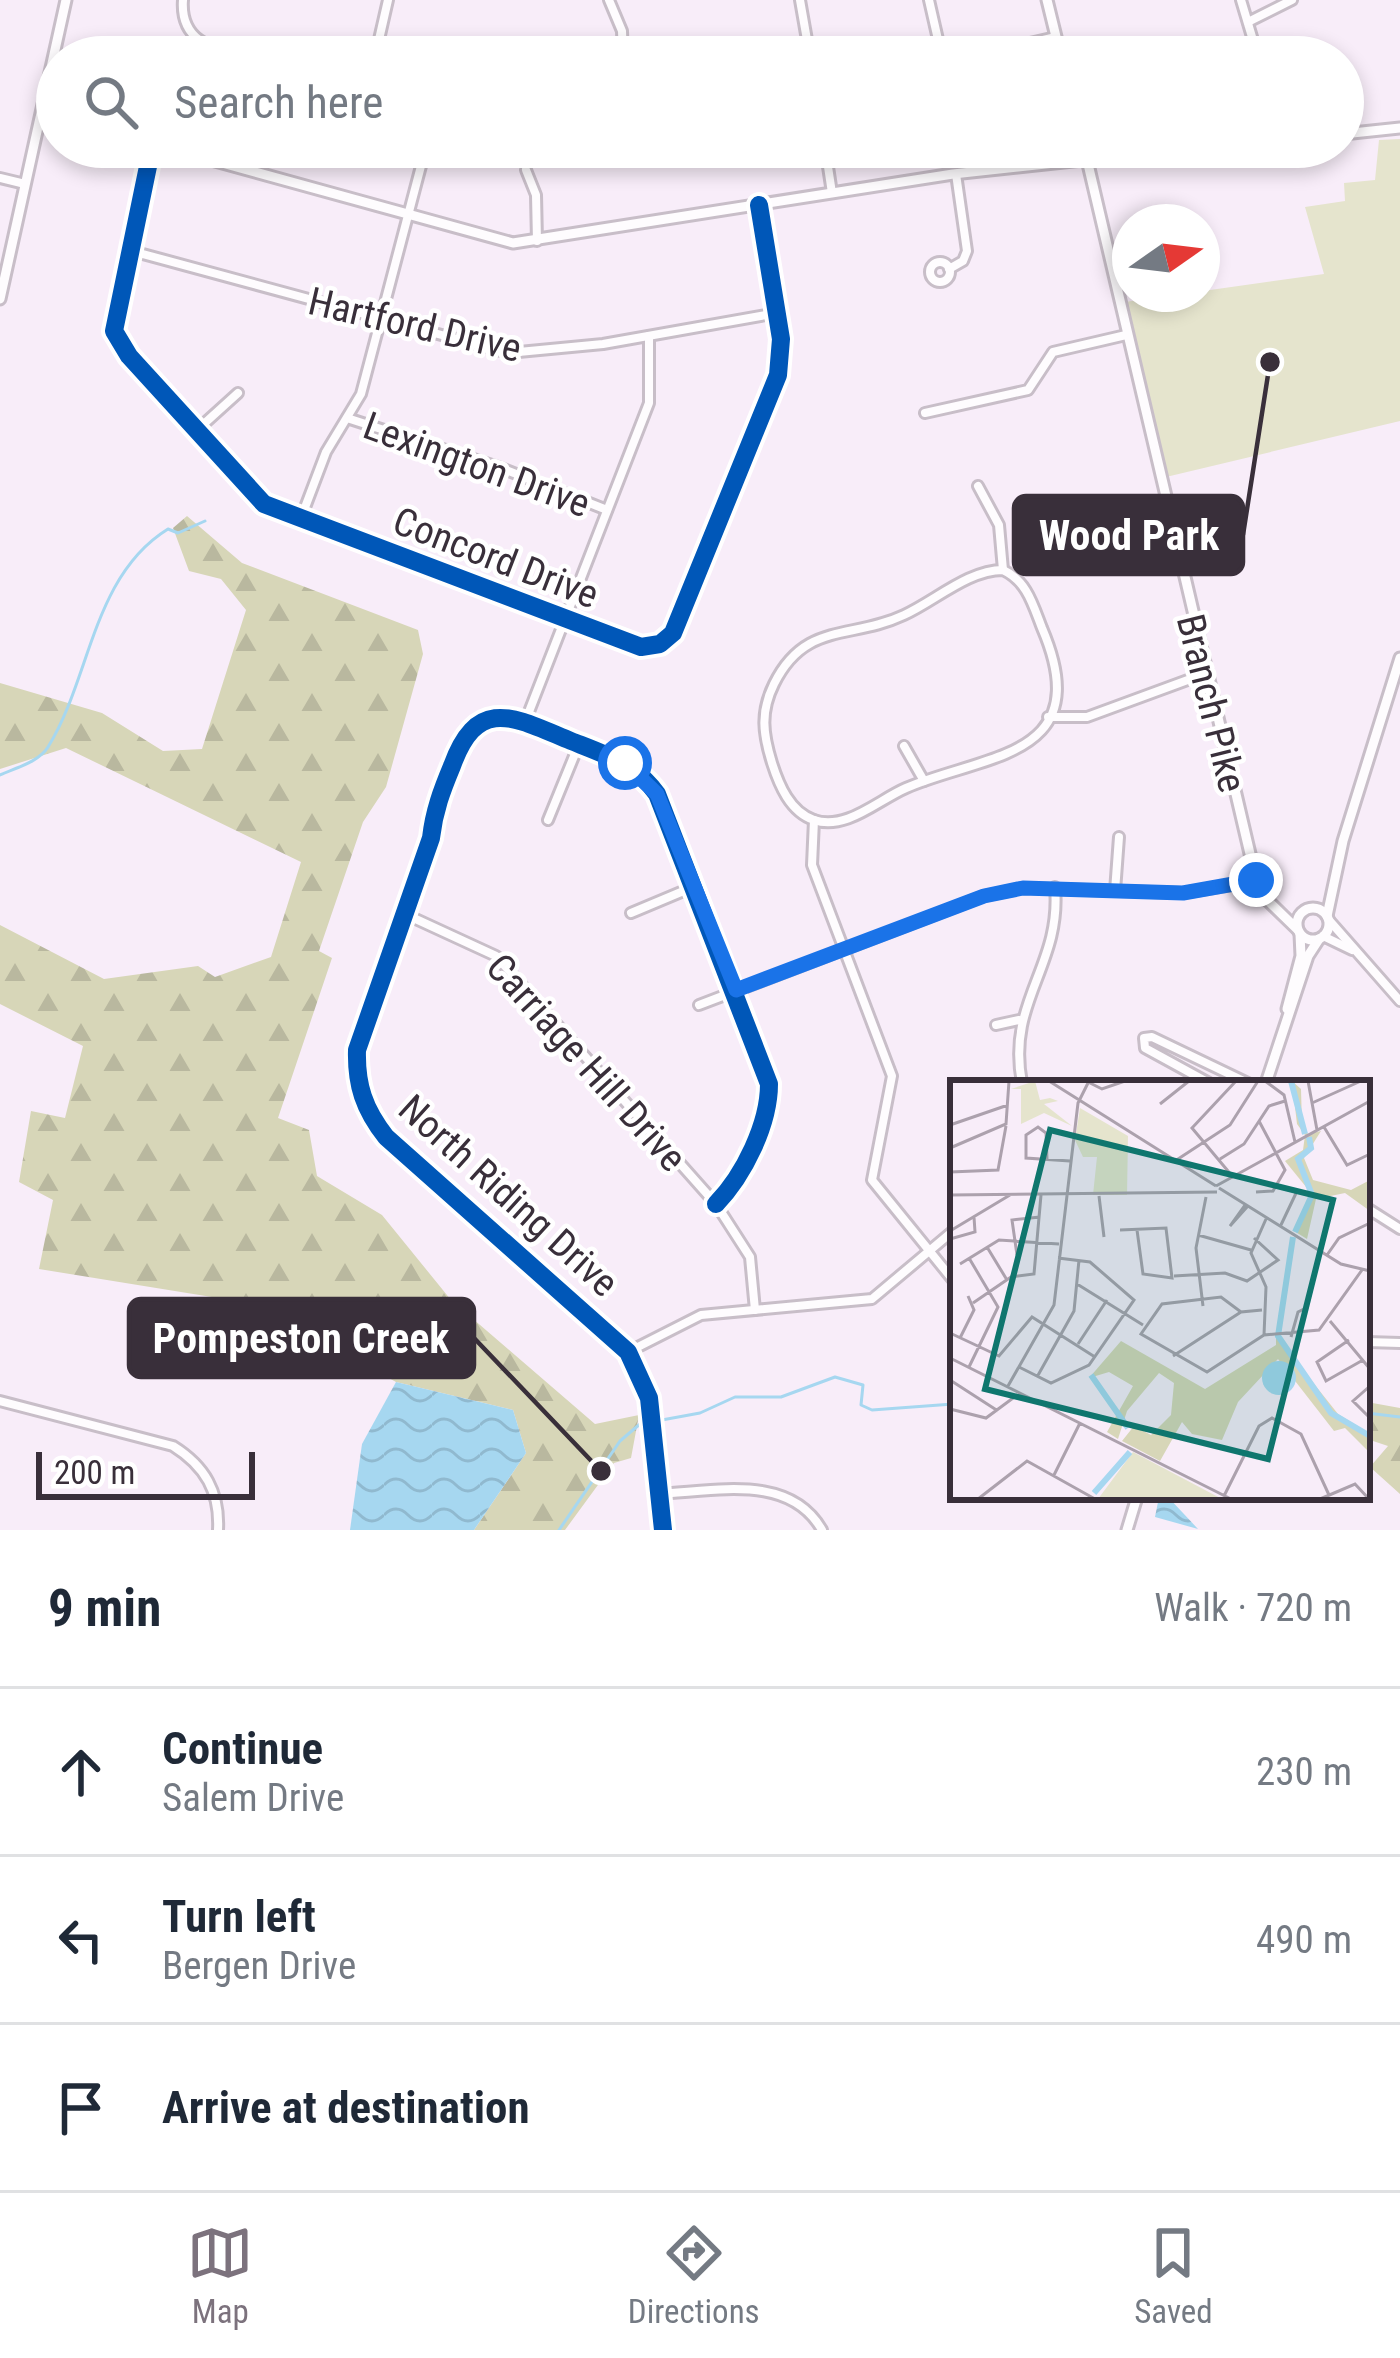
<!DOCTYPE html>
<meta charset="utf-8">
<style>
:root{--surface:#fff;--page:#f2f2f3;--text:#1f2937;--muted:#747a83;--line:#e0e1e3;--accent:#7c727d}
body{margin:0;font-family:"Roboto Condensed",sans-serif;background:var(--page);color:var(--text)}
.compass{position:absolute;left:1112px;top:204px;width:108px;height:108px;border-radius:50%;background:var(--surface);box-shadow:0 6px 18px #0003;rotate:76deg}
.scale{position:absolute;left:36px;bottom:30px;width:219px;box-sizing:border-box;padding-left:12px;border:6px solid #392f3a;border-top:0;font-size:33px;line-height:42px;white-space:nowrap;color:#392f3a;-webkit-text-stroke:9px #fff;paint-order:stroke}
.stop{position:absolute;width:36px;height:36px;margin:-27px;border:9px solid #1a73e8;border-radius:50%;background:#fff}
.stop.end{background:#1a73e8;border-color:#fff;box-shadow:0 3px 12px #0008}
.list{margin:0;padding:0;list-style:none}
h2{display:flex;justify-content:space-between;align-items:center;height:156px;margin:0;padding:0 48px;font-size:51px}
h2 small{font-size:39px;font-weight:400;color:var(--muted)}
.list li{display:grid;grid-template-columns:78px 1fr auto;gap:36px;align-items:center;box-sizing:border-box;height:168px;padding:0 48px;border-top:3px solid var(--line)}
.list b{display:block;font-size:45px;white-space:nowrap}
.list p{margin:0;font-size:39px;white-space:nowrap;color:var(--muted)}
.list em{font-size:39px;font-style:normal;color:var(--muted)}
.icon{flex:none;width:66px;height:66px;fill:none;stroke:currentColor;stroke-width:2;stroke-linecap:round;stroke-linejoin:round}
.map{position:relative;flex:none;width:1400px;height:1530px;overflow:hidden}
.search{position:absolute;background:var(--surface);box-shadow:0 6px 18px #0003;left:36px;right:36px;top:36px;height:132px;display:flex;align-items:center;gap:30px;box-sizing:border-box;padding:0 42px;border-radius:66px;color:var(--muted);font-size:45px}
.sheet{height:660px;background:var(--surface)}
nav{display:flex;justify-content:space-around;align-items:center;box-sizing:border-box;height:168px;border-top:3px solid var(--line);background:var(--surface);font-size:33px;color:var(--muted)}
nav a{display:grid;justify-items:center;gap:6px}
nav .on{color:var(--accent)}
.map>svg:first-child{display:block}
.forest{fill:url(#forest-firs)}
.green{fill:#e5e4cd}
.water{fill:url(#water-waves)}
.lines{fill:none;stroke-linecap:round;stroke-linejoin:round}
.stream{stroke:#a6d7f0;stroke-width:3}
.street-casing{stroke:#c8bec8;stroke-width:14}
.secondary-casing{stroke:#c8bec8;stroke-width:15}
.street{stroke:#fefcfe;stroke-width:8}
.secondary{stroke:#fefcfe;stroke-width:9}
.cycleway-casing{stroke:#fff;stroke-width:26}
.cycleway{stroke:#0057b8;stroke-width:18}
.route{stroke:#1a73e8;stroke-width:15}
.labels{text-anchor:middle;stroke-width:9;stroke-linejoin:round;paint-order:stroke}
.street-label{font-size:39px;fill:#392f3a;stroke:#fff}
.inset-river{fill:none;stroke:#a6d7f0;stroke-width:6}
.inset-road{fill:none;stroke:#aca1ad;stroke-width:3}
.view{fill:#0f766e;fill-opacity:0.15;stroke:#0f766e;stroke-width:6}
.inset-edge{fill:none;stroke:#392f3a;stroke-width:6}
.leader{fill:none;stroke:#392f3a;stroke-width:4.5}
.callout-dot{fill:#392f3a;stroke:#fff;stroke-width:4.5}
.callout{fill:#392f3a;stroke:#392f3a;stroke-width:4.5}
.callout-label{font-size:42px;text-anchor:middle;font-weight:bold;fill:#fff}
</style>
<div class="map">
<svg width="1400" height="1530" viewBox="0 0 1400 1530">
<defs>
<pattern id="forest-firs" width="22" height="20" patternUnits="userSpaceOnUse" patternTransform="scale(3)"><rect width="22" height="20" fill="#d7d6b8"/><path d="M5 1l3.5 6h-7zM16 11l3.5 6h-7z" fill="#b9b89f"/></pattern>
<pattern id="water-waves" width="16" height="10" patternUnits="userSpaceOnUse" patternTransform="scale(3)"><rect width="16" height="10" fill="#a6d7f0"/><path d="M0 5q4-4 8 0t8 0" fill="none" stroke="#90b9cf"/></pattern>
</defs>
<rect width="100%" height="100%" fill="#f8edf9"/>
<!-- forest -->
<g class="forest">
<path d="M187,516L242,563L418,630L423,654L386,787L363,822L319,951L332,958L278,1118L309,1130L317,1176L382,1215L451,1300L595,1424L639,1415L631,1458L614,1463L565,1530H474L526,1453L513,1410L396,1382L255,1304L39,1269L53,1200L19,1182L31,1111L65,1118L83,1046L0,1004V925L104,979L198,966L215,977L271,957L301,862L66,748L0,769V683L102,713L163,751L202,749L246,610L221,579L189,571L173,528Z"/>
<path d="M1367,1402L1400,1408V1494L1370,1467L1388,1446L1367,1439Z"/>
</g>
<!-- green -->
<path class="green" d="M1400,139V421L1166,477L1125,302L1324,274L1305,207L1345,201L1344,183L1375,180L1379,140Z"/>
<!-- water -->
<g class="water">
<path d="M396,1382L513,1410L526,1453L474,1530H350L362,1444Z"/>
<path d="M1159,1497H1168L1198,1529L1155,1517Z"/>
</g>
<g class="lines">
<!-- stream -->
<g class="stream">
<path d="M0,775C15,768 39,762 48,747C91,678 92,576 168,529L178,533L205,521"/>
<path d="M1367,1413L1400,1417"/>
<path d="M559,1530L620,1441L640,1424L700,1413L735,1397H781L835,1377L863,1385L861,1405L872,1410L953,1404"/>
</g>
<defs>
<g id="street">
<path d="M183,0C180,40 210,48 243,57"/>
<path d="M609,0L622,31L623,57"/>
<path d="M800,0L810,57"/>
<path d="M929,0L942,57"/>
<path d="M1241,0L1258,57"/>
<path d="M1248,22L1292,0"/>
<path d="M375,57L388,0"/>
<path d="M969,57L1056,37"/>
<path d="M152,147L114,331L129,356L264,504L641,647L660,644L673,633L778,375L781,339L759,205"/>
<path d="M825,147L832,193"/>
<path d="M526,170L536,195L537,241"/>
<path d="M0,178L25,184"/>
<path d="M128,250L508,353L603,344L777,313"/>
<circle cx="940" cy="272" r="10"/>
<path d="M949,269L963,261L967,251L956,174"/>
<path d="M925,413L1028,390L1053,352L1126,335"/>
<path d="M347,418L501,468L607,510"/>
<path d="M196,431L238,393"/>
<path d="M978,486L999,525L1003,570"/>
<path d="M301,518L326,452L361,394L426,147"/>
<path d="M1003,570C1027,581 1033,605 1042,628C1098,759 984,754 906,788C878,800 846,831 814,820C790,812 779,785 772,763C763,734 760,712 774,684C805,621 851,640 904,615C935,601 968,570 1003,570Z"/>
<path d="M1048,717H1087L1204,674"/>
<path d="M525,722L649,403V336"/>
<path d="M904,746L924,781"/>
<path d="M548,820L579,744"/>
<path d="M814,820L812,865L892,1076L872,1180L953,1280"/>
<path d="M1115,891L1119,837"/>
<path d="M631,913L693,887"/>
<path d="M407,915L496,956L716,1204L750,1257L755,1310"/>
<path d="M1328,919L1400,1001"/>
<path d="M1323,936L1352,950"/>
<path d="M699,1005L984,896L1023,888L1183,893L1256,881"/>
<path d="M996,1025L1019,1020"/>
<path d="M1022,1083C1006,1001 1062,966 1055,887"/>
<path d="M1209,1083L1145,1048L1144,1038L1152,1037L1248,1083"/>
<path d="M1367,1208L1400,1229"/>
<path d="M1367,1342L1400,1343"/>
<path d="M628,1352L701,1315L872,1299L953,1231"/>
<path d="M0,1401L173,1446C205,1466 220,1492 218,1530"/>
<path d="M655,1494C713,1492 789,1472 822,1530"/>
<path d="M663,1530L649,1398L628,1352L386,1137C364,1109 356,1085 357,1050L431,838C434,811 442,790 452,766C478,694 515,718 571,741C604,754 636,764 657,794L769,1084C769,1124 744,1175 716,1204"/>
</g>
<g id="secondary">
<path d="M1047,0L1061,57"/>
<path d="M1343,134L1400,128"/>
<path d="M164,147L513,243L953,174L1203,147"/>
<path d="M1084,147L1259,892L1297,929"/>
<path d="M0,299L66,0"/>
<circle cx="1313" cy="924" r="16"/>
<path d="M1327,916L1343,841L1400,658"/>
<path d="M1287,1009L1301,956L1300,934"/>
<path d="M1266,1083L1308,956L1319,939"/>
<path d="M1127,1530L1137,1497"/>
</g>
</defs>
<!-- street casing -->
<use href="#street" class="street-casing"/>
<!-- secondary casing -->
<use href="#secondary" class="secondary-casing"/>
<!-- street -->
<use href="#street" class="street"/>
<!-- secondary -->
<use href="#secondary" class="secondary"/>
<defs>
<g id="cycleway">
<path d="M152,147L114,331L129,356L264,504L641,647L660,644L673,633L778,375L781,339L759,205"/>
<path d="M663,1530L649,1398L628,1352L386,1137C364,1109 356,1085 357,1050L431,838C434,811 442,790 452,766C478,694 515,718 571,741C604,754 636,764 657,794L769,1084C769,1124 744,1175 716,1204"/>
</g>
</defs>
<!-- cycleway casing -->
<use href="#cycleway" class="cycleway-casing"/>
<!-- cycleway -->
<use href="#cycleway" class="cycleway"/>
</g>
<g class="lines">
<!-- route -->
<path class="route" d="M625,763L657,794L736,990L984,896L1023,888L1183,893L1256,880"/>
</g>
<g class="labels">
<!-- street labels -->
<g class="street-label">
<text transform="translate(415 324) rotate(13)" y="14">Hartford Drive</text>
<text transform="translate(477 464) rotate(20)" y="14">Lexington Drive</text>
<text transform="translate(496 557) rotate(21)" y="14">Concord Drive</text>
<text transform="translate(1212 703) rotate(76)" y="14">Branch Pike</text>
<text transform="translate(587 1062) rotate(48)" y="14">Carriage Hill Drive</text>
<text transform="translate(509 1195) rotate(42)" y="14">North Riding Drive</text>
</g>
</g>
<!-- overview -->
<g transform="translate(950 1080)">
<rect width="420" height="420" fill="#f8edf9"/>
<path d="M342,1L351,9L352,44L358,54L371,51L354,78L363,100L401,110L420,100V131L395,113L366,119L357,159L344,151L361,113L335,81L353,70L355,55L347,44ZM326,256L388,334L420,354V373L395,348L384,351L328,279L288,322L272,360L242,354L232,342L210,381L172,361L184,346L201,355L221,335L224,303L209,293L177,331L168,359L157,352L183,306L159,292L139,298L171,261L255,309L326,265Z" fill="#d7d6b8"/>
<path d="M85,1L90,20L100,18L108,21L94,24L122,46L94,33L71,44V9H61ZM130,28L178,56L177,115H143L147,77H133L125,60ZM183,372L272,419H148Z" fill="#e5e4cd"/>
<path d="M312 298a17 17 0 1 1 34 0a17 17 0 1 1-34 0Z" fill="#a6d7f0"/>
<path class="inset-river" d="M341,1L355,54M345,152L362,115L348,79L361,68L359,57M343,157L328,256L381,333L420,356M141,295L178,348M144,413L180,372"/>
<path class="inset-road" d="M99,1L266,106M136,1L152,9L175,1M315,1L334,15L345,62M358,1L367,50M362,23L411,1M210,24L239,1M0,45L58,25M374,47L397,85L420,74M0,68L56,44L59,1M97,79L96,53L88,47L76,55V78L120,81M270,79L294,64L319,26L335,21M225,81L280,45L308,1M0,92L48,90L56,46M283,97L242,48L286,1M266,106L420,21M269,108L391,184L420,191M306,112L323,111L335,90L309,41M0,115L267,112M149,116L154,157M295,125L280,146L297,127M330,147L348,109M170,150L216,148L222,198L193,194L187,150M0,151L60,115M248,155L301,170M0,159L25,152L24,137M37,167L57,200M67,175L62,140L90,137M377,175L389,158L420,143M10,184L49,160L109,164M224,196L275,193L297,201L328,180L304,158M127,204L193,245M23,223L61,197L84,194L91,115M253,226L246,168L256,117M291,232L271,217L212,224L191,254L257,292L314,255L369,250L412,190M380,241L420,289M0,253L49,276L82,237L145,277M314,255L316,207L301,173L316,139M341,257L348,232L358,227M10,258L24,230L18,216M399,260L367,282L376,301L413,280M128,264L157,220M223,276L291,232L312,230M0,278L281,419M19,287L48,227L19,178M69,287L101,303L139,285L184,220L140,182L108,178M87,297L124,231L129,180M0,300L48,331M58,306L104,225L128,23L139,1M420,306L403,321L420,338M0,329L36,338L70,313M104,395L130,343M274,416L309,346L322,338L351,354L379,415M28,419L77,381L145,419M370,419L405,404L419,419"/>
<path class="view" d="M100,50L383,120L318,379L35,309Z"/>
<rect width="420" height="420" class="inset-edge"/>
</g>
<!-- callouts -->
<path class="leader" d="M1270 362L1243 535M601 1471L474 1338"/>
<g class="callout-dot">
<circle cx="1270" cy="362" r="12"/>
<circle cx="601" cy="1471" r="12"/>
</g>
<g class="callout">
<rect x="1014" y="496" width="229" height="78" rx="12"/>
<rect x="129" y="1299" width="345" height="78" rx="12"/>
</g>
<g class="callout-label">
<text x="1129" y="550">Wood Park</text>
<text x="301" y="1353">Pompeston Creek</text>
</g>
</svg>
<svg class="compass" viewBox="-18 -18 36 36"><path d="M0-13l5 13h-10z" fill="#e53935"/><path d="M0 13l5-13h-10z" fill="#747a83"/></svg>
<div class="scale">200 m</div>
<div class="stop" style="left:625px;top:763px"></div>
<div class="stop end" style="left:1256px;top:880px"></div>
<div class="search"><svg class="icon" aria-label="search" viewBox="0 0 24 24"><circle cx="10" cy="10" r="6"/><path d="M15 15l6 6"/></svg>Search here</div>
</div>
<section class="sheet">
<h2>9 min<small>Walk · 720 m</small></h2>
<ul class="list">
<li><svg class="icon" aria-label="ahead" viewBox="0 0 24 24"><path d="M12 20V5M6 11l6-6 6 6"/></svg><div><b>Continue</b><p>Salem Drive</p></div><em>230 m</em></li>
<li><svg class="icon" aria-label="left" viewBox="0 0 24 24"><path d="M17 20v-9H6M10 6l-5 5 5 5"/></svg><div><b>Turn left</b><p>Bergen Drive</p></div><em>490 m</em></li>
<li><svg class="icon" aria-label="arrive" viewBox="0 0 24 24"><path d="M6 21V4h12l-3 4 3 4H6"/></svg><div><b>Arrive at destination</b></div></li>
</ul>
</section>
<nav>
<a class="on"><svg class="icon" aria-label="map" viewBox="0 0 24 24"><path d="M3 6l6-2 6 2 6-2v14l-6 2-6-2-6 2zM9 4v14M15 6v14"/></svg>Map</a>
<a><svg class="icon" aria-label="directions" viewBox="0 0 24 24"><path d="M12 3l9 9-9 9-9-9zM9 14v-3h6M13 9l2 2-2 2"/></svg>Directions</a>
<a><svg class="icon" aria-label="saved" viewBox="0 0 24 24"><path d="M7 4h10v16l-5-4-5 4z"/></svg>Saved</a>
</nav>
